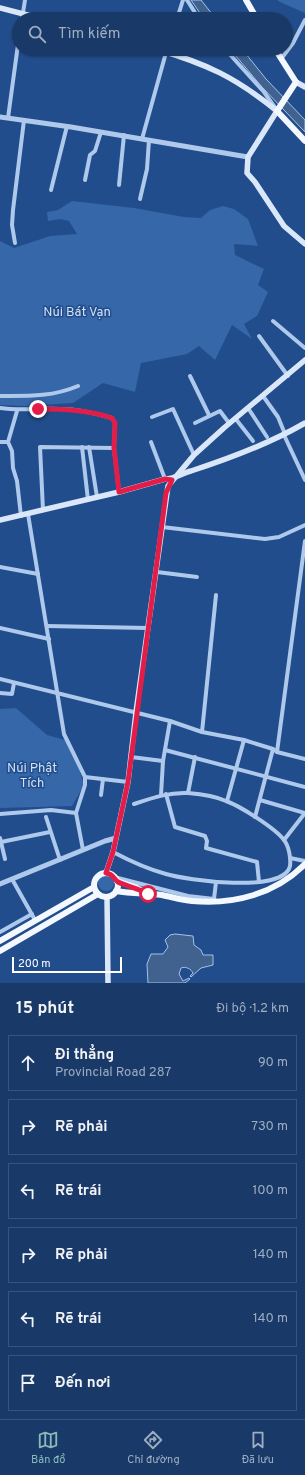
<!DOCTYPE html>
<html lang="vi">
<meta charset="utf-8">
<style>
:root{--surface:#193a69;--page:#264571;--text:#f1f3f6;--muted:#9fadc0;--line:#37547d;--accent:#8bbbb9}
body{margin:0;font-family:Overpass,sans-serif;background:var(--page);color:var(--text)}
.scale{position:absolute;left:12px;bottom:10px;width:110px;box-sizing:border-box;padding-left:4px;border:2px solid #fff;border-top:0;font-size:11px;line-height:14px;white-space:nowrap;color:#fff;-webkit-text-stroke:3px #214d8c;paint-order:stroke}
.stop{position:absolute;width:12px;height:12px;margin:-9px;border:3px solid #e11d48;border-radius:50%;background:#fff}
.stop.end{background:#e11d48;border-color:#fff;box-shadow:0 1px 4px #0008}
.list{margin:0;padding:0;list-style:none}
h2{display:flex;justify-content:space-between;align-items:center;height:52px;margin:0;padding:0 16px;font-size:17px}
h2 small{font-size:13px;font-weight:400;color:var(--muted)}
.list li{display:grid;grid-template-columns:26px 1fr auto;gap:12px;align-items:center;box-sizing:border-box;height:56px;margin:0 8px 8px;padding:0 8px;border:1px solid var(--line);border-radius:0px}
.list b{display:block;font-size:15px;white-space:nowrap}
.list p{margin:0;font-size:13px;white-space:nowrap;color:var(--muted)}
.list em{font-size:13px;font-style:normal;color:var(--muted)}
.icon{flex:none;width:22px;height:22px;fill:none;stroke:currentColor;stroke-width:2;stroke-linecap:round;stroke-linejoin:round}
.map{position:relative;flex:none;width:305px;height:983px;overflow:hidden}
.search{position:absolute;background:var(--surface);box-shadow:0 1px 3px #0004;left:12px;right:12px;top:12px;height:44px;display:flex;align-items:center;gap:10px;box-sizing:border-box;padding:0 14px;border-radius:22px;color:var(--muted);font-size:15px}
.sheet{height:436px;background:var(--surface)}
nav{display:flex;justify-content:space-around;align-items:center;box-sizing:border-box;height:56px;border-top:1px solid var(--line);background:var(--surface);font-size:11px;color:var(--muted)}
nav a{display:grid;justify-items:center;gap:2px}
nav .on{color:var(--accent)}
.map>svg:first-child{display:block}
.green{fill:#3567a9}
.water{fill:#41618e;stroke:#a2c3ed}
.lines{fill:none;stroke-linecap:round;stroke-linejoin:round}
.minor{stroke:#aec9eb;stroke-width:4}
.tertiary{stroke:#aec9eb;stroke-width:5}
.secondary{stroke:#dae7f9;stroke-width:5.5}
.primary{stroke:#f3f7fe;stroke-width:6}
.route{stroke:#e11d48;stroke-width:5}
.labels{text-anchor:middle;stroke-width:3;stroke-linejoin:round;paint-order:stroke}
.park-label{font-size:13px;fill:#d3e3f8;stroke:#214d8c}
</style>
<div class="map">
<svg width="305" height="983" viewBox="0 0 305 983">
<rect width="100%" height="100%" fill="#214d8c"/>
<!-- green -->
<g class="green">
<path d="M277,0H305V13L280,2Z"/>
<path d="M72,201L134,208L184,217L201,218L210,210L223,206L234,209L248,219L258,246L234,244L235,255L264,269L258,285L268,292L257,316L244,324L252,339L232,325L215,360L199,346L187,354L141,363L135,392L103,383L73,403L24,406L0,405V241L14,248L50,236L77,234L69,221L60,219L48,221L47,212L58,210Z"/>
<path d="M16,708L47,735L65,740L77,762L84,785L72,806L0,808V709Z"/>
<circle cx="106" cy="883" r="8"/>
</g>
<!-- water -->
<g class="water">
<path d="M191,0H201L216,19H204Z"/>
<path d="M230,49H242L266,79L305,120V132L262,87Z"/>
<path d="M175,934L193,936L194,945L201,950L203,955H213V965L201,968L191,977L190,976L193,973C191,969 186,966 181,968L179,974L183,981L189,978L190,979L185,983H148L147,964L151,954H163L168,947L165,940L170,935Z"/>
</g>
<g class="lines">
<!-- minor -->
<g class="minor">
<path d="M187,0L199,19"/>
<path d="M22,19L25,0"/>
<path d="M177,19L183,0"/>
<path d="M225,49L264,92L276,109"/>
<path d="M281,59L293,43L305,20"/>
<path d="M8,118L19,37"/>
<path d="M142,139L167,49"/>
<path d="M85,180L90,155L95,151L101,132"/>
<path d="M119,185L124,135"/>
<path d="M51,190L67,126"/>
<path d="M140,199L147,169L149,140"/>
<path d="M15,243L12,225L13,210L24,120"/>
<path d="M273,321L305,348"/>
<path d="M259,336L288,376"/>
<path d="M190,376L209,415"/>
<path d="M0,396C28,396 52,397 78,386"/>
<path d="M263,396L278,417L285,434"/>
<path d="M0,408C20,411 39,408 60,409C78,409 95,413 112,418L115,423L114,448L119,492"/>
<path d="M248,408L267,437"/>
<path d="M17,411L8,442L12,451L13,468L17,481L21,516"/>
<path d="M152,417L173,409L194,455"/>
<path d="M235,418L253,441"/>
<path d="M195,423L220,411L229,423"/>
<path d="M284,435L305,480"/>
<path d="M0,442H8"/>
<path d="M151,442L165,479"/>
<path d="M82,447L88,500"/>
<path d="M89,447L97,497"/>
<path d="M43,510L40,447L114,448"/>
<path d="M28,514L64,734L85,777V785L76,813L83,850"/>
<path d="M162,527L265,539L279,537L305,525"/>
<path d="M0,567L38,574"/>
<path d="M157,572L197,577"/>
<path d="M47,626L147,628"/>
<path d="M0,628L49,639"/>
<path d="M0,679L170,721L202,732L244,740L273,749L277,752L305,759"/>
<path d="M0,693L12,694L14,683"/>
<path d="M202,732L216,595"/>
<path d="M165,750L305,787"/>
<path d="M277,752L305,541"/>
<path d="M131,757L163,761"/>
<path d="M85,777L128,782"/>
<path d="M188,793L195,757"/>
<path d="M166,794L175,827L205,836L207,841L206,848L257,862L259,882"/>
<path d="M101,795L103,779"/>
<path d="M161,795L163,761L170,721"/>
<path d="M260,800L305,813"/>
<path d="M227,801L244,740"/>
<path d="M0,814L51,810L76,813"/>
<path d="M46,817L60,860"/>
<path d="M255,817L273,749"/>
<path d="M0,838L5,859"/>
<path d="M284,840L305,813"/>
<path d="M1,842L50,832"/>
<path d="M113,852C130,861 147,869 166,874C186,880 284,894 290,866C291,859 289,846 284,840C275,828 240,806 226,801C215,796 200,794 188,793C169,792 152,798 134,804"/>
<path d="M290,858L305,861"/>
<path d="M114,877L188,896L214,899"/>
<path d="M12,879L35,920"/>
<path d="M214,899L216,882"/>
<path d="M0,932L32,914"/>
</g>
<!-- tertiary -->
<g class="tertiary">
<path d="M0,117L71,127L248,157"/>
<path d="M0,884L105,841L116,838"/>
</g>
<!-- secondary -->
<g class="secondary">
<path d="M0,8L43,19"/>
<path d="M156,49C207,64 235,77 277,111L248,157L247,173L255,182L284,226L305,244"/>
<path d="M296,82L305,87"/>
<path d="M0,520L119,492L165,479C175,479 182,473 191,471C231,458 269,444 305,423"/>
<path d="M106,873L113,852L128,782L136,712L168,486L194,455L225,427L305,360"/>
<path d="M107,897L108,983"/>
</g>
<!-- primary -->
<g class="primary">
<path d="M246,0L257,19"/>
<path d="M275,49L296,82L277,111L305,141"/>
<circle cx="106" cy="885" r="12"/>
<path d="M117,881L135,887L148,894"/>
<path d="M116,891C132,894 146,893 162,895C172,897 182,900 192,901C234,905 275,894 305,864"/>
<path d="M0,941L94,887"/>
<path d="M0,951L98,894"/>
</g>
</g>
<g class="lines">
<!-- route -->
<path class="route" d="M38,409C64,409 88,410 112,418L115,423L114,448L119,492L165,479L172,480L166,493L128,782L113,852L106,873C113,874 113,878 118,882C125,886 139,888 148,894"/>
</g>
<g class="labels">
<!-- park labels -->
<g class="park-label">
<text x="77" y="316">Núi Bát Vạn</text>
<text x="32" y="772">Núi Phật<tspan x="32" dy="15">Tích</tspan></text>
</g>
</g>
</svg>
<div class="scale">200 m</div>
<div class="stop" style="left:148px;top:894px"></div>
<div class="stop end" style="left:38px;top:409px"></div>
<div class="search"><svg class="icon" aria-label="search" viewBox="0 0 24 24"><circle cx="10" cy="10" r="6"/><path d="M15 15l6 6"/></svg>Tìm kiếm</div>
</div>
<section class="sheet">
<h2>15 phút<small>Đi bộ · 1.2 km</small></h2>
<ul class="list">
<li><svg class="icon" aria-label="ahead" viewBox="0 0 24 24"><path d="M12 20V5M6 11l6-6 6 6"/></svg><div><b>Đi thẳng</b><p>Provincial Road 287</p></div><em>90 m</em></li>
<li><svg class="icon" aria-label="right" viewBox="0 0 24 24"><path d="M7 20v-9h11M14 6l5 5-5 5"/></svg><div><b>Rẽ phải</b></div><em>730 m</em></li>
<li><svg class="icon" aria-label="left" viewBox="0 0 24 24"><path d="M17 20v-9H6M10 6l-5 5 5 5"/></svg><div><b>Rẽ trái</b></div><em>100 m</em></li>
<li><svg class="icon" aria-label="right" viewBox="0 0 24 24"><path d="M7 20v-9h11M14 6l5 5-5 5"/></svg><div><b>Rẽ phải</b></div><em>140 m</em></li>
<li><svg class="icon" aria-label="left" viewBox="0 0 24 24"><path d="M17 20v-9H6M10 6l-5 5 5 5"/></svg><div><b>Rẽ trái</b></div><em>140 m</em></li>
<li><svg class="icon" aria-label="arrive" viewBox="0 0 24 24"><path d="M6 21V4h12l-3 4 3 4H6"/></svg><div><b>Đến nơi</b></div></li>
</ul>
</section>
<nav>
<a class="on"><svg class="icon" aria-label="map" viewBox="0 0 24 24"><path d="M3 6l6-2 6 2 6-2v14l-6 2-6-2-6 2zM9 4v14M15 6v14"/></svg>Bản đồ</a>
<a><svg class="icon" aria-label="directions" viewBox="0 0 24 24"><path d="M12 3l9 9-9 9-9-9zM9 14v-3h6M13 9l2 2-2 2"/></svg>Chỉ đường</a>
<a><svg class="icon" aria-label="saved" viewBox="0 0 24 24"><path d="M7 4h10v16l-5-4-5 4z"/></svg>Đã lưu</a>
</nav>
